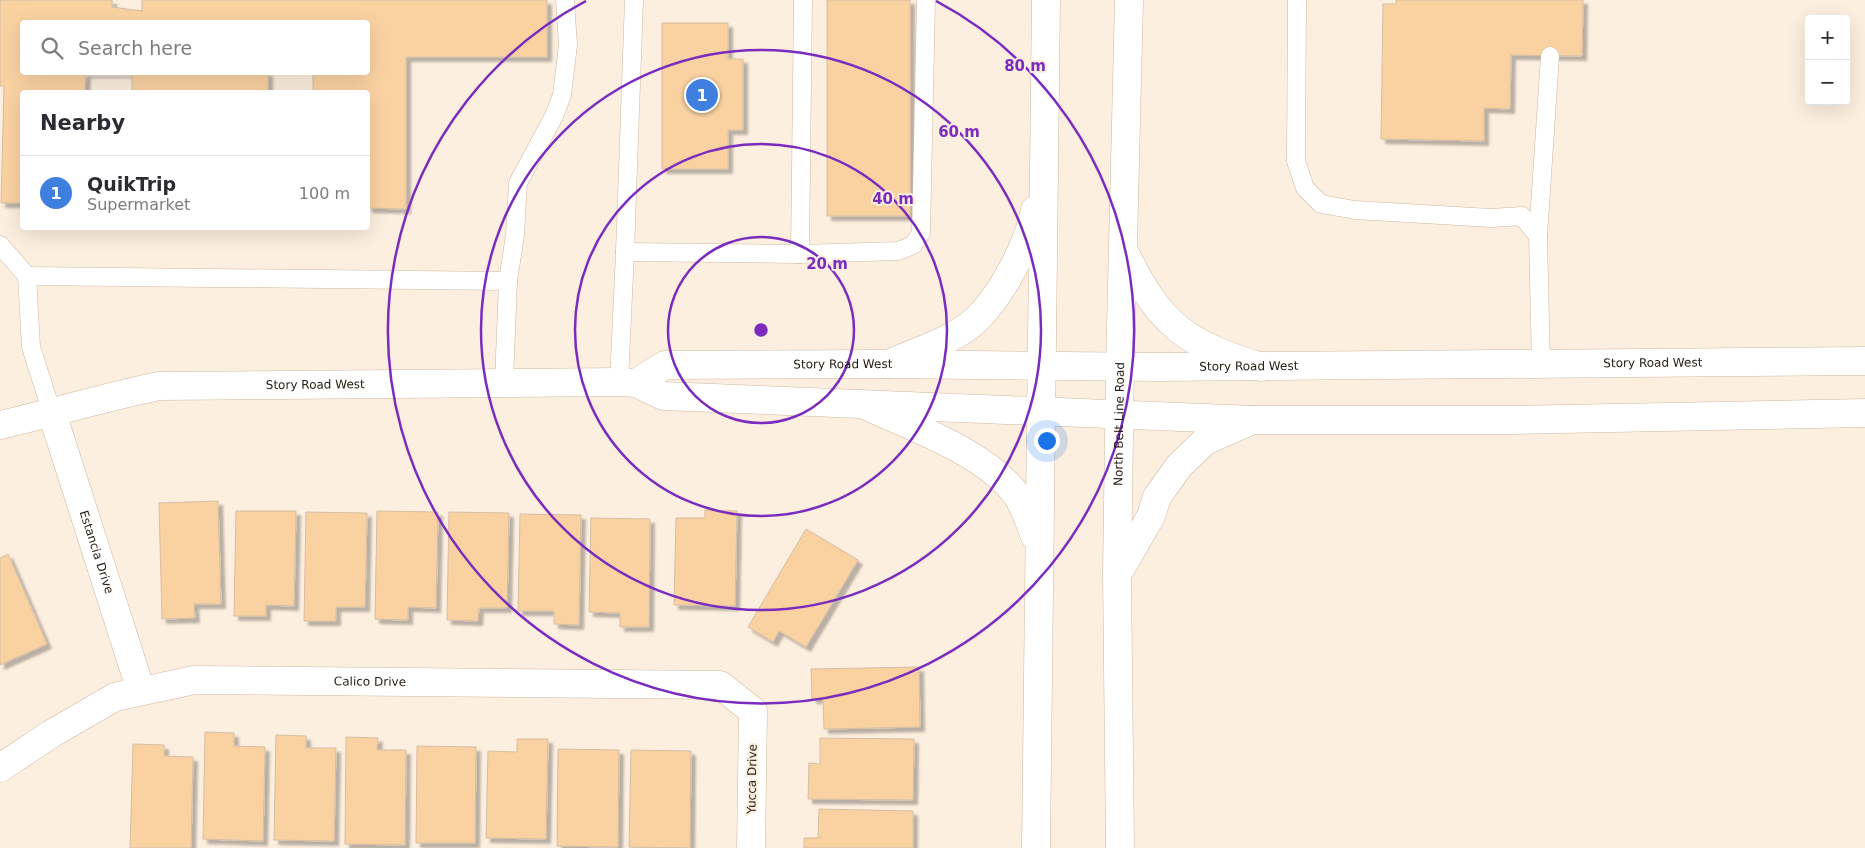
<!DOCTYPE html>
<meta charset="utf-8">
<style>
:root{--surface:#fff;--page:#f7f7f7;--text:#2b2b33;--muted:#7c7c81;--line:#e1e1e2;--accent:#7b5a30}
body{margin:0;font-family:"DejaVu Sans",sans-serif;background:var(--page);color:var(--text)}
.controls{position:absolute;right:15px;top:15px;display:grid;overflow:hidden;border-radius:5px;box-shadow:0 5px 20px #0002}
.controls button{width:45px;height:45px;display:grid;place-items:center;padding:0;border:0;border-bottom:1px solid var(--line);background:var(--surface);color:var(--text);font:25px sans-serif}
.you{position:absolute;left:1046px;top:440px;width:18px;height:18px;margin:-12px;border:4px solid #fff;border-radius:50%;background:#1a73e8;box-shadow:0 0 0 8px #1a73e833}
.badge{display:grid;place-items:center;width:32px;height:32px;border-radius:50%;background:var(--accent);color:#fff;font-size:16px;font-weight:700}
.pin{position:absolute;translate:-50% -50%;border:2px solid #fff;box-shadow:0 1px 5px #0006}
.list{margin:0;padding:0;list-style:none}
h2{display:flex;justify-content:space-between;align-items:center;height:65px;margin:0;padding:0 20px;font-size:21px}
h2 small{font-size:16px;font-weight:400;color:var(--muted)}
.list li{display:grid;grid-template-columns:32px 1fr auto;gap:15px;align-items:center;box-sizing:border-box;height:75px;padding:0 20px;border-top:1px solid var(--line)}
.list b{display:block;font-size:19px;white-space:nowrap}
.list p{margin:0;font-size:16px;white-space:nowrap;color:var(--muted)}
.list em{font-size:16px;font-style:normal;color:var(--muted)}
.icon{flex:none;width:28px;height:28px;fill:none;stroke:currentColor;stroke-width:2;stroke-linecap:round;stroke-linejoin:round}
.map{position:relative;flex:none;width:1865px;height:848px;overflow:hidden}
.search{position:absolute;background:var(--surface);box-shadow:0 5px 20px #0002;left:20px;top:20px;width:350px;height:55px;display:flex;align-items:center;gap:12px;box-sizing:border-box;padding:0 18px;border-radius:5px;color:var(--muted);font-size:19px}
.panel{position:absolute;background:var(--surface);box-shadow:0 5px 20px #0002;left:20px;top:90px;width:350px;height:140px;border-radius:5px}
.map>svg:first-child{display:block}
.building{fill:#fad2a2;stroke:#d4bea4;filter:url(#shadow)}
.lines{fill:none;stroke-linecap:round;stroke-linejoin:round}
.service-casing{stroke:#ceb89f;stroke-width:19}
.minor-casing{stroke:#ceb89f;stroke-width:29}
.tertiary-casing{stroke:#ceb89f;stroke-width:29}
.primary-casing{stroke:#ceb89f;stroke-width:29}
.service{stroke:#fff;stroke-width:18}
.minor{stroke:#fff;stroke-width:28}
.tertiary{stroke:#fff;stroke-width:28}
.primary{stroke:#fff;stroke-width:28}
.ring{fill:none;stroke:#7b2cbf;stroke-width:2.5}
.labels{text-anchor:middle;stroke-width:4;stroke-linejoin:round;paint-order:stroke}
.street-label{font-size:12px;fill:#241c13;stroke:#fdefdf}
.centre{fill:#7b2cbf;stroke:#fdefdf;stroke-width:2.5}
.ring-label{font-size:15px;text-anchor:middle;font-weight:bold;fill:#7b2cbf;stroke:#fdefdf;stroke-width:4;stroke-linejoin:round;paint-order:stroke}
</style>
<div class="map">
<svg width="1865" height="848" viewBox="0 0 1865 848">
<defs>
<filter id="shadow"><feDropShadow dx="4.5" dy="4.5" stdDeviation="1" flood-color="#0004"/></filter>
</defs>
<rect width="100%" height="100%" fill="#fdefdf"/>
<!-- building -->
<g class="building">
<path d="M0,0H112V7L142,11V0H547V57H406V209L368,208V92H313V72H368V22H22V72H268V92H132V73H86L85,92H22V203H1L4,86H0Z"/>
<rect x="827" y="0" width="83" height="216"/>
<path d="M1396,0H1583L1582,56L1511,55L1510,109L1484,108V141L1381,139L1383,4H1396Z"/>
<path d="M662,23H728V59H743V130H728V169H662Z"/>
<path d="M218,501L221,604H194L195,618L162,619L159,503Z"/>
<path d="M705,510L737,511L735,606L674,605L676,518H705Z"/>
<path d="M236,511H296L294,606L266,605V616H234Z"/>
<path d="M377,511L438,512L436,608L408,607V620L375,619Z"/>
<path d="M306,512L367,513L365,607H336V621H304Z"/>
<path d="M449,512L509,513L507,608H479L478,621L447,620Z"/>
<path d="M520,514L581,515L579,625L554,624V611H518Z"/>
<path d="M591,518L650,519L649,627H620V613L589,612Z"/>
<path d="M806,529L858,560L806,647L779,631L773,642L748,627Z"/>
<path d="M8,554L47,644L0,665V558Z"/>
<path d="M919,667L920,727L824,729L823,699H812L811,669Z"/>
<path d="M205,732L234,733V746L265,747L263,841L203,839Z"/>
<path d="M276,735L306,736V748H336L334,841L274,840Z"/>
<path d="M346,737L378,738L377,750H406L405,845L345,844Z"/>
<path d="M820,738L914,739L913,800L808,799L809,763L820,764Z"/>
<path d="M517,739H548L546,839L486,838L488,751L517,752Z"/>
<path d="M133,744L164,745V756L193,757L191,848H130Z"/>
<path d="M417,746L476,747L475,843H416Z"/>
<path d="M558,749L619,750L618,847L557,846Z"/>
<path d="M631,750L691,751L690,848L629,847Z"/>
<path d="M819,809L913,811V848H804V838H818Z"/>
</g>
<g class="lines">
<defs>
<g id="service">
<path d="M1297,0L1296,161L1305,188L1321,204L1355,210L1491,218L1522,216L1538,236L1541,365"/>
<path d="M1538,236L1550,56"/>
<path d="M0,245L27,276"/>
<path d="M625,252L634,0"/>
<path d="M800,254L803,0"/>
<path d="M504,382L508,281"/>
<path d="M619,382L625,252L800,254L898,251L913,245L921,233L926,0"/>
<path d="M52,413L31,347L27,276L508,281L515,235L518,183L554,116L562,95L568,45L565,0"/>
</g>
<g id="minor">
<path id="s1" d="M52,413L141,691"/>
<path id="s2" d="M0,768L51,734L115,697L194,680L720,685L753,711L751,848"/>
</g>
<g id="tertiary">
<path id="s3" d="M636,383L665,365L888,364L1157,367L1865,361"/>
<path id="s4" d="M0,425C53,413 105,397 159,386L619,382L636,383L663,396L1253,420H1510L1865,413"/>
</g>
<g id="primary">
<path d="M1125,253C1160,325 1186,344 1262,367"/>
<path d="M888,364C915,352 955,340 976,320C1002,295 1028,245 1035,210"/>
<path d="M864,405C911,426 989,454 1018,497C1025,508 1030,524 1035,536"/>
<path d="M1118,573L1151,516L1157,497L1179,466L1205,441L1253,420"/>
<path d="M1036,848L1046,0"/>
<path id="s5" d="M1120,848L1117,574L1120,367L1129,0"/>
</g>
</defs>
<!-- service casing -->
<use href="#service" class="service-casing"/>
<!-- minor casing -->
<use href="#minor" class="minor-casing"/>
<!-- tertiary casing -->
<use href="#tertiary" class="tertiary-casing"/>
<!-- primary casing -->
<use href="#primary" class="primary-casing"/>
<!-- service -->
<use href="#service" class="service"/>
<!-- minor -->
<use href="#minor" class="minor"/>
<!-- tertiary -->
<use href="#tertiary" class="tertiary"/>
<!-- primary -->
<use href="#primary" class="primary"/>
</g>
<!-- distance rings -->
<g class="ring">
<circle cx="761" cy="330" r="93"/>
<circle cx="761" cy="330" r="186"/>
<circle cx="761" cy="330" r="280"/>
<path d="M936 1A373 373 0 1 1 586 1"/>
</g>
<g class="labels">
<!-- street labels -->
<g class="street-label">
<text dy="4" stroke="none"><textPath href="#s3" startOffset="212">Story Road West</textPath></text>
<text dy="4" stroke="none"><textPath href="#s3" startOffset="1022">Story Road West</textPath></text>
<text dy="4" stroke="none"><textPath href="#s3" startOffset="618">Story Road West</textPath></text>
<text dy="4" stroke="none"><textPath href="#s4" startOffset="320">Story Road West</textPath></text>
<text dy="4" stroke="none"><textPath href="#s5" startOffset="424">North Belt Line Road</textPath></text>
<text dy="4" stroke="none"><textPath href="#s1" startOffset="146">Estancia Drive</textPath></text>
<text dy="4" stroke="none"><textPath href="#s2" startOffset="392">Calico Drive</textPath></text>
<text transform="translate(752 779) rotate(-89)" y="4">Yucca Drive</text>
</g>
</g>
<circle cx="761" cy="330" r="8" class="centre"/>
<g class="ring-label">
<text x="1025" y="71">80 m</text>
<text x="959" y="137">60 m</text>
<text x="893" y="204">40 m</text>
<text x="827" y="269">20 m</text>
</g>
</svg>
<div class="controls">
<button>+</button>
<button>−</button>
</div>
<div class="you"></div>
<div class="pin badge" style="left:702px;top:95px;background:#3f7fe0">1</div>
<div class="search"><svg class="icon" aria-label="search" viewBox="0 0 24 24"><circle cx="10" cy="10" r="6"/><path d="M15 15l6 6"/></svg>Search here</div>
<section class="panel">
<h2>Nearby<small></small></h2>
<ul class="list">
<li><span class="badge" style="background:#3f7fe0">1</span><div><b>QuikTrip</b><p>Supermarket</p></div><em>100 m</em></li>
</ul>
</section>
</div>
